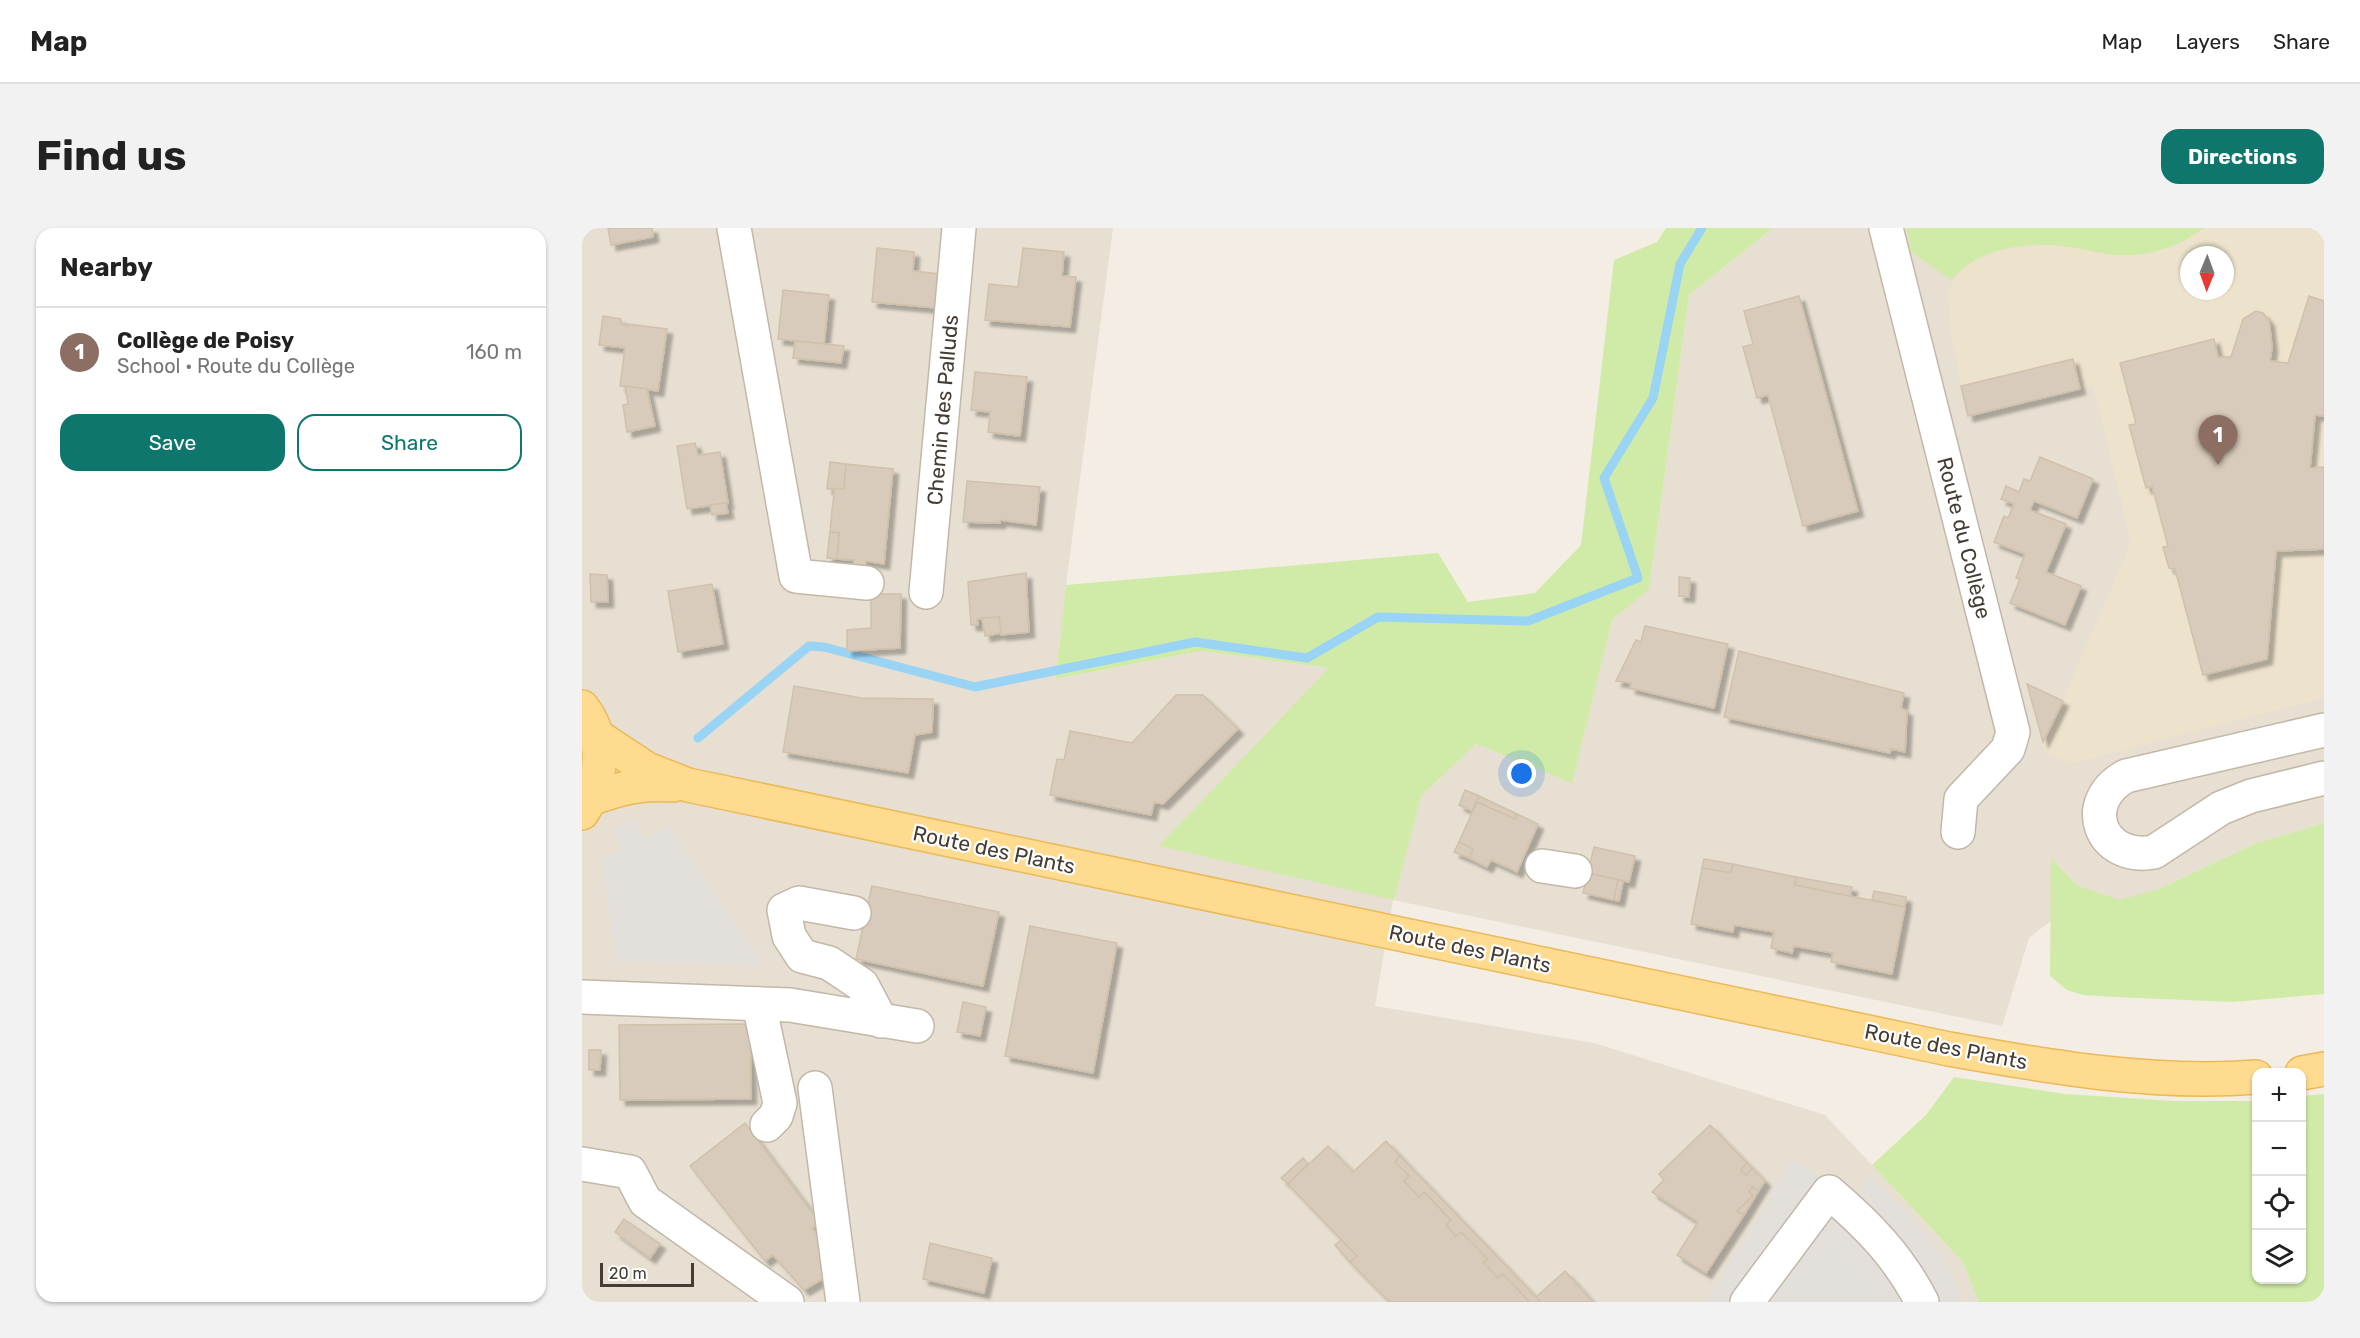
<!DOCTYPE html>
<meta charset="utf-8">
<style>
:root{--surface:#fff;--page:#f2f2f2;--text:#222;--muted:#767676;--line:#e0e0e0;--accent:#0f766e}
body{margin:0;font-family:Rubik,sans-serif;background:var(--page);color:var(--text)}
.controls{position:absolute;right:18px;bottom:18px;display:grid;overflow:hidden;border-radius:12px;box-shadow:0 2px 4px #0004}
.controls button{width:54px;height:54px;display:grid;place-items:center;padding:0;border:0;border-bottom:2px solid var(--line);background:var(--surface);color:var(--text);font:30px sans-serif}
.compass{position:absolute;left:1598px;top:18px;width:54px;height:54px;border-radius:50%;background:var(--surface);box-shadow:0 2px 4px #0004;rotate:181deg}
.scale{position:absolute;left:18px;bottom:15px;width:94px;box-sizing:border-box;padding-left:6px;border:3px solid #453d33;border-top:0;font-size:16px;line-height:21px;white-space:nowrap;color:#453d33;-webkit-text-stroke:4px #fff;paint-order:stroke}
.you{position:absolute;left:940px;top:546px;width:21px;height:21px;margin:-15px;border:4px solid #fff;border-radius:50%;background:#1a73e8;box-shadow:0 0 0 9px #1a73e833}
.badge{display:grid;place-items:center;width:39px;height:39px;border-radius:50%;background:var(--accent);color:#fff;font-size:20px;font-weight:700}
.pin{position:absolute;translate:-50% -50px;filter:drop-shadow(0 2px 3px #0008)}
.pin::after{content:'';position:absolute;top:32px;width:21px;height:18px;background:inherit;clip-path:polygon(0 0,100% 0,50% 100%)}
.list{margin:0;padding:0;list-style:none}
h2{display:flex;justify-content:space-between;align-items:center;height:78px;margin:0;padding:0 24px;font-size:26px}
h2 small{font-size:20px;font-weight:400;color:var(--muted)}
.list li{display:grid;grid-template-columns:39px 1fr auto;gap:18px;align-items:center;box-sizing:border-box;height:90px;padding:0 24px;border-top:2px solid var(--line)}
.list b{display:block;font-size:22px;white-space:nowrap}
.list p{margin:0;font-size:20px;white-space:nowrap;color:var(--muted)}
.list em{font-size:20px;font-style:normal;color:var(--muted)}
.actions{display:flex;gap:12px;padding:18px 24px}
.actions a{flex:1;padding:14px 0;border:2px solid var(--accent);border-radius:18px;text-align:center;font-size:21px;color:var(--accent)}
.actions .main{background:var(--accent);color:#fff}
.icon{flex:none;width:33px;height:33px;fill:none;stroke:currentColor;stroke-width:2;stroke-linecap:round;stroke-linejoin:round}
.map{position:relative;flex:none;width:1742px;height:1074px;overflow:hidden;border-radius:18px}
header{display:flex;align-items:center;gap:36px;box-sizing:border-box;height:84px;padding:0 30px;background:var(--surface);border-bottom:2px solid var(--line)}
header strong{font-size:28px}
nav{display:flex;gap:33px;margin-inline-start:auto;font-size:21px}
.intro{display:flex;align-items:center;justify-content:space-between;box-sizing:border-box;height:144px;padding:0 36px}
h1{margin:0;font-size:42px}
.button{padding:15px 27px;border-radius:18px;background:var(--accent);color:#fff;font-size:21px;font-weight:700}
main{display:flex;gap:36px;padding:0 36px}
aside{flex:1;background:var(--surface);border-radius:18px;box-shadow:0 2px 4px #0004}
.map>svg:first-child{display:block}
.residential{fill:#e7dfd1;fill-rule:evenodd}
.education{fill:#ede2cc;fill-rule:evenodd}
.green{fill:#d0eba8}
.parking{fill:#e3e0dc}
.lines{fill:none;stroke-linecap:round;stroke-linejoin:round}
.stream{stroke:#9ad4f5;stroke-width:9}
.building{fill:#d8cbbb;stroke:#d1c0aa;stroke-width:1.5;filter:url(#shadow)}
.minor-casing{stroke:#c2b8a8;stroke-width:36}
.major-casing{stroke:#ecb958;stroke-width:36}
.minor{stroke:#fff;stroke-width:33}
.major{stroke:#ffdb90;stroke-width:33}
.labels{text-anchor:middle;stroke-width:4.5;stroke-linejoin:round;paint-order:stroke}
.street-label{font-size:21px;fill:#453d33;stroke:#fff}
</style>
<header>
<strong>Map</strong>
<nav><a>Map</a><a>Layers</a><a>Share</a></nav>
</header>
<div class="intro"><h1>Find us</h1><a class="button">Directions</a></div>
<main>
<aside>
<h2>Nearby<small></small></h2>
<ul class="list">
<li><span class="badge" style="background:#8d6e63">1</span><div><b>Collège de Poisy</b><p>School · Route du Collège</p></div><em>160 m</em></li>
</ul>
<div class="actions"><a class="main">Save</a><a>Share</a></div>
</aside>
<div class="map">
<svg width="1742" height="1074" viewBox="0 0 1742 1074">
<defs>
<filter id="shadow"><feDropShadow dx="5.5" dy="5.5" stdDeviation="1.5" flood-color="#0004"/></filter>
</defs>
<rect width="100%" height="100%" fill="#f3ede3"/>
<!-- residential -->
<path class="residential" d="M0,0H531L484,357L475,451L619,423L747,440L811,672L839,568L894,516L990,554L1030,392L1067,360L1107,67L1191,0H1742V595L1672,616L1577,661L1537,673L1495,657L1469,631L1470,692L1447,710L1420,798L811,672L793,778L1012,815L1243,887L1380,1033L1397,1074H0ZM1607,27H1643V63H1607Z"/>
<!-- education -->
<path class="education" d="M1622,0H1742V470L1490,535L1463,525L1445,456L1481,472L1549,314L1511,158L1498,161L1491,131L1379,158L1368,99L1366,62L1378,42L1392,32L1423,20L1466,17L1562,26L1595,17ZM1607,27H1643V63H1607Z"/>
<!-- green -->
<g class="green">
<path d="M1084,0H1191L1107,67L1067,361L1030,392L990,555L894,516L839,568L812,672L577,618L747,440L619,423L474,451L484,357L856,325L886,374L953,365L999,317L1032,32L1075,14Z"/>
<path d="M1324,0H1622C1597,18 1570,28 1540,27C1523,27 1506,22 1489,19C1447,13 1398,18 1369,52L1326,22L1329,18Z"/>
<path d="M1742,595V766L1650,774L1533,769L1501,767L1485,762L1468,748L1469,630L1495,657L1537,672L1577,661L1672,616Z"/>
<path d="M1372,849L1483,866L1592,873H1674V1052H1720V868L1742,866V1074H1397L1380,1033L1290,937L1344,887Z"/>
</g>
<!-- parking -->
<g class="parking">
<path d="M52,593L63,610L86,599L183,738L35,734L19,631L40,622L31,601Z"/>
<path d="M1210,932L1274,969L1288,948L1321,980L1347,1011L1366,1038L1381,1074H1125Z"/>
</g>
<g class="lines">
<!-- stream -->
<path class="stream" d="M116,510L227,418L242,419L393,459L613,414L725,430L796,389L946,393L1056,350L1022,250L1071,170L1098,36L1120,0"/>
</g>
<!-- building -->
<g class="building">
<path d="M26,0H70L71,9L29,17Z"/>
<path d="M295,20L332,24L331,43L358,46L354,80L290,74Z"/>
<path d="M441,20L482,24L480,48L494,49L488,99L403,92L407,56L436,59Z"/>
<path d="M201,62L247,67L242,116L196,111Z"/>
<path d="M1217,68L1276,283L1221,298L1186,167L1175,170L1161,119L1171,116L1162,83Z"/>
<path d="M1727,68L1742,73V188L1733,187L1728,240L1742,239V321L1694,323L1685,431L1621,447L1593,341L1587,340L1581,319L1586,318L1570,258L1564,260L1547,197L1554,196L1538,135L1632,111L1636,129H1649L1661,91L1674,83L1681,85L1687,93L1690,119L1688,133L1706,135Z"/>
<path d="M21,88L39,91V96L46,98V96L85,101L76,163L38,158L43,120L17,117Z"/>
<path d="M213,113L262,118L259,135L211,130Z"/>
<path d="M1491,131L1498,161L1386,188L1379,158Z"/>
<path d="M393,144L445,149L438,208L406,204L408,184L389,182Z"/>
<path d="M43,158L65,161L73,198L45,204L41,177L46,176Z"/>
<path d="M113,215L116,227L138,224L146,275L105,281L95,218Z"/>
<path d="M1458,229L1511,251L1495,290L1452,273L1448,282L1484,296L1464,344L1499,358L1483,397L1428,375L1438,351L1434,350L1443,326L1412,314L1422,288L1426,290L1432,276L1419,271L1424,258L1437,264L1442,251L1448,253Z"/>
<path d="M248,234L264,236L262,261H245Z"/>
<path d="M264,236L311,241L302,336L284,333L283,339H271L272,332L255,331L257,305L248,304L250,282L253,260L262,261Z"/>
<path d="M385,253L458,259L454,297L418,292V295L381,294Z"/>
<path d="M144,275L146,285L130,287L128,277Z"/>
<path d="M248,304L257,305L255,331L245,330Z"/>
<path d="M444,345L447,404L419,407L417,389L395,391L396,397H389L386,354Z"/>
<path d="M8,346L25,347L26,374H9Z"/>
<path d="M1097,349L1108,350L1107,369L1097,368Z"/>
<path d="M130,356L141,416L96,424L86,363Z"/>
<path d="M289,366H319L318,420L265,423V402L289,400Z"/>
<path d="M417,389L419,405L403,408L400,390Z"/>
<path d="M1063,398L1146,416L1132,480L1048,460L1049,455L1034,453L1054,412L1059,414Z"/>
<path d="M1157,423L1322,465L1319,480L1325,483L1323,524L1309,521L1308,525L1142,489Z"/>
<path d="M1445,456L1481,473L1461,514Z"/>
<path d="M212,458L279,470L351,471L350,504L333,507L326,545L201,524Z"/>
<path d="M594,467H621L656,501L581,576L572,574L569,587L468,567L475,531L482,532L488,503L550,515Z"/>
<path d="M883,562L897,568L890,583L877,577Z"/>
<path d="M897,568L935,586L933,591L895,574Z"/>
<path d="M895,574L933,591L935,586L956,596L935,644L909,632L905,639L887,630L891,621L877,614Z"/>
<path d="M877,614L891,621L887,630L872,624Z"/>
<path d="M1012,619L1053,628L1047,654L1006,645Z"/>
<path d="M1122,631L1151,636L1149,645L1120,640Z"/>
<path d="M1151,636L1214,649L1213,657L1323,679L1310,746L1249,734L1251,725L1212,718L1210,725L1189,720L1192,704L1152,697L1151,704L1109,696L1120,640L1149,645Z"/>
<path d="M1006,645L1036,652L1032,672L1001,665Z"/>
<path d="M1214,649L1270,659L1268,668L1213,657Z"/>
<path d="M1036,652L1041,653L1037,673L1032,672Z"/>
<path d="M290,658L417,684L401,758L274,731Z"/>
<path d="M1292,663L1324,669L1323,679L1290,672Z"/>
<path d="M448,698L535,715L511,845L423,828Z"/>
<path d="M381,774L404,779L398,808L375,804Z"/>
<path d="M168,796L169,871L38,872L37,797Z"/>
<path d="M7,822H19L18,842H7Z"/>
<path d="M163,895L238,995L230,1000L235,1006L242,1050L222,1062L191,1027L183,1033L108,938Z"/>
<path d="M1128,897L1165,935L1159,942L1164,947L1170,940L1183,953L1176,964L1171,959L1167,963L1171,968L1155,983L1162,987L1124,1045L1095,1027L1116,994L1070,964L1082,952L1077,946Z"/>
<path d="M804,913L818,928L813,934L827,948L822,953L837,969L842,964L869,992L864,997L874,1008L879,1004L906,1031L901,1034L916,1050L921,1046L948,1074H808L768,1034L775,1028L706,956L746,918L771,944Z"/>
<path d="M818,928L954,1069L959,1074H948L921,1046L916,1050L901,1034L906,1031L879,1004L874,1008L864,997L869,992L842,964L837,969L822,953L827,948L813,934Z"/>
<path d="M721,930L726,936L706,956L699,950Z"/>
<path d="M1165,935L1170,940L1164,947L1159,942Z"/>
<path d="M1171,959L1176,964L1162,987L1155,983L1171,968L1167,963Z"/>
<path d="M42,991L78,1016L68,1030L33,1004Z"/>
<path d="M759,1012L775,1028L768,1034L753,1017Z"/>
<path d="M348,1015L410,1030L402,1065L341,1051Z"/>
<path d="M983,1043L1011,1074H959L954,1069Z"/>
</g>
<g class="lines">
<defs>
<g id="minor">
<path d="M152,0L214,348L285,355"/>
<path d="M1304,0L1431,504L1426,521L1379,571L1376,604"/>
<path d="M344,364L377,0"/>
<path d="M1742,502L1544,548C1496,574 1518,634 1572,624L1639,580L1669,568L1742,550"/>
<path d="M960,638L993,643"/>
<path d="M272,685L217,675L202,682L207,708L220,728L247,735L280,757L299,793"/>
<path d="M0,769L208,777L335,798"/>
<path d="M177,776L198,875L194,888L185,897"/>
<path d="M233,860L261,1074"/>
<path d="M0,936L48,944L63,973L205,1074"/>
<path d="M1165,1074L1247,964C1286,997 1317,1029 1340,1074"/>
</g>
<g id="major">
<path d="M0,479C25,511 21,552 0,585"/>
<path d="M15,508L65,541L106,557L1367,821C1468,839 1571,857 1674,849"/>
<path d="M9,571C38,560 60,555 91,557"/>
<path d="M1720,845L1742,841"/>
</g>
</defs>
<!-- minor casing -->
<use href="#minor" class="minor-casing"/>
<!-- major casing -->
<use href="#major" class="major-casing"/>
<!-- minor -->
<use href="#minor" class="minor"/>
<!-- major -->
<use href="#major" class="major"/>
</g>
<g class="labels">
<!-- street labels -->
<g class="street-label">
<text transform="translate(361 182) rotate(-85)" y="7">Chemin des Palluds</text>
<text transform="translate(1382 310) rotate(76)" y="7">Route du Collège</text>
<text transform="translate(412 622) rotate(12)" y="7">Route des Plants</text>
<text transform="translate(888 721) rotate(12)" y="7">Route des Plants</text>
<text transform="translate(1364 819) rotate(11)" y="7">Route des Plants</text>
</g>
</g>
</svg>
<div class="controls">
<button>+</button>
<button>−</button>
<button><svg class="icon" aria-label="locate" viewBox="0 0 24 24"><circle cx="12" cy="12" r="6"/><path d="M12 2v4M12 18v4M2 12h4M18 12h4"/></svg></button>
<button><svg class="icon" aria-label="layers" viewBox="0 0 24 24"><path d="M12 4l9 5-9 5-9-5zM3 14l9 5 9-5"/></svg></button>
</div>
<svg class="compass" viewBox="-18 -18 36 36"><path d="M0-13l5 13h-10z" fill="#e53935"/><path d="M0 13l5-13h-10z" fill="#767676"/></svg>
<div class="scale">20 m</div>
<div class="you"></div>
<div class="pin badge" style="left:1636px;top:237px;background:#8d6e63">1</div>
</div>
</main>
